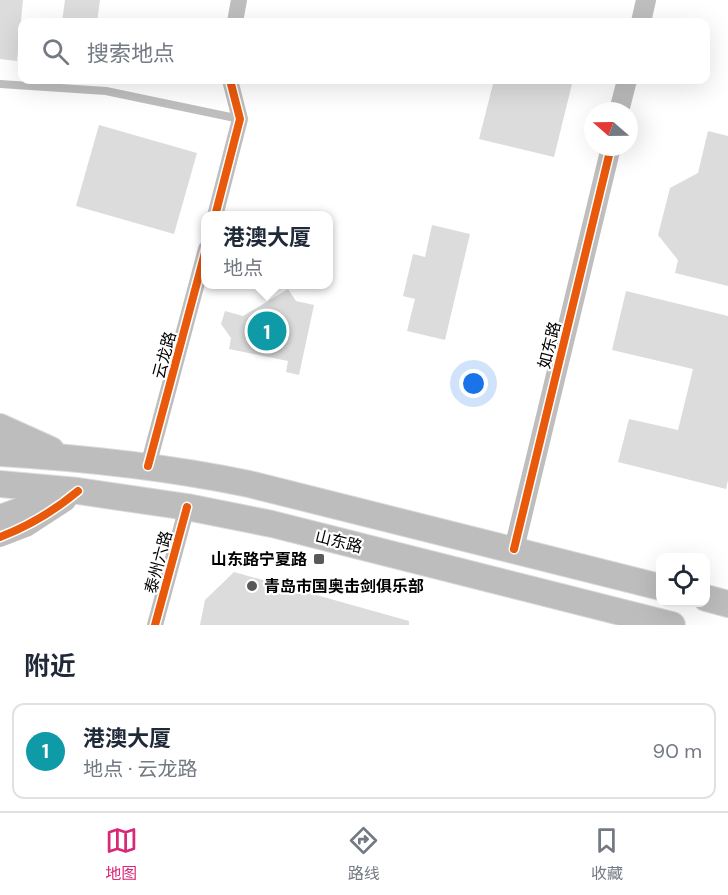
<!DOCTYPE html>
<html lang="zh">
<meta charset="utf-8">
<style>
:root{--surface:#fff;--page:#f6f6f7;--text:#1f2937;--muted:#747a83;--line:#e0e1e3;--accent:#db2777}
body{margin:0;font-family:"DM Sans","Noto Sans SC",sans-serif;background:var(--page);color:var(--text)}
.controls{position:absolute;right:18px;bottom:18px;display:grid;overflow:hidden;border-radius:12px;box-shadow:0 6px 24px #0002}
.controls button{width:54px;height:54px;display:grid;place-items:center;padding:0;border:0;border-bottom:2px solid var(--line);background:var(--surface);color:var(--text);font:30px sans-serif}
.compass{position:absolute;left:584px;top:102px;width:54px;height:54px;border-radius:50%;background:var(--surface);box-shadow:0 6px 24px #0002;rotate:290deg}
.you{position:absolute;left:474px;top:384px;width:21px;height:21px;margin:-15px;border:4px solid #fff;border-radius:50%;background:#1a73e8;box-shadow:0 0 0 9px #1a73e833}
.badge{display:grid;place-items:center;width:39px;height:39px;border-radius:50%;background:var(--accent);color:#fff;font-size:20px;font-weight:700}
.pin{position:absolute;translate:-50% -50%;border:3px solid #fff;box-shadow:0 2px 6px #0006}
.popup{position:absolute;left:201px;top:211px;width:132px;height:78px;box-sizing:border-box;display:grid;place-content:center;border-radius:12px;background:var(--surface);filter:drop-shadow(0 2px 4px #0005);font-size:20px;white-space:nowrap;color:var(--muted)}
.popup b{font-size:22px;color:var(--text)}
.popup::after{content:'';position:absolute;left:50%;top:100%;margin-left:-12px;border:12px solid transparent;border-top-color:var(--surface)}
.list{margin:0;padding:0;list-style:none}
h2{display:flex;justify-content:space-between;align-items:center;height:78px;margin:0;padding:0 24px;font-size:26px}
h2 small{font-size:20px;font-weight:400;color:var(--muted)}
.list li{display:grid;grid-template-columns:39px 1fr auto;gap:18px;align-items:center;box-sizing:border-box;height:96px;margin:0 12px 12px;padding:0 12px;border:2px solid var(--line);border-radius:12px}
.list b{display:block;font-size:22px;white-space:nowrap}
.list p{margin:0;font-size:20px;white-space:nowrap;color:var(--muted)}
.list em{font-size:20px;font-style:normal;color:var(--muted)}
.icon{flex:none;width:33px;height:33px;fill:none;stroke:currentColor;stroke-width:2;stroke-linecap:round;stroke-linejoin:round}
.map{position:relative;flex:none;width:728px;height:625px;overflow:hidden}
.search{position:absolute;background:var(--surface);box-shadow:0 6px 24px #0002;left:18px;right:18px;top:18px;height:66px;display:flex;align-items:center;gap:15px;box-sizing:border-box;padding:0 21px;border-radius:12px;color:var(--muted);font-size:22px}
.sheet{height:186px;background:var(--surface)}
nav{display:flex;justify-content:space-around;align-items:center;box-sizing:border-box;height:84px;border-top:2px solid var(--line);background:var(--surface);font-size:16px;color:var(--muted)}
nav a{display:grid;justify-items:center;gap:3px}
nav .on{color:var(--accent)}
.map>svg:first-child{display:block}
.building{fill:#dcdcdc}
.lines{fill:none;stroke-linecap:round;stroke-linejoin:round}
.primary-casing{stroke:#dbdbdb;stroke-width:28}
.service{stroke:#bebebe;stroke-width:8}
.minor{stroke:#bebebe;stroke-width:16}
.tertiary{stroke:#bebebe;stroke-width:20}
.primary{stroke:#bdbdbd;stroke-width:26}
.cycleway-casing{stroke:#fff;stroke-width:11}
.cycleway{stroke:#e8590c;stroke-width:8}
.poi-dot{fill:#595959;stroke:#fff;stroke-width:2}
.labels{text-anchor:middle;stroke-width:4.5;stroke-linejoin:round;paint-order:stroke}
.street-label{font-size:16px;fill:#000;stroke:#fff}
.poi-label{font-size:16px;font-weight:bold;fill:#000;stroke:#fff;text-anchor:end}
</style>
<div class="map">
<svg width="728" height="625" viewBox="0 0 728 625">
<rect width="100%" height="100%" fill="#fff"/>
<!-- building -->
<g class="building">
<path d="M0,0H23L17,61L0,59Z"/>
<path d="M65,0H100L97,22H62Z"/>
<path d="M494,80H573L554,157L479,139Z"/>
<path d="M99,125L197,153L174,234L76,206Z"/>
<path d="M708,131L728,136V286L675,273L678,260L658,235L670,188L698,173Z"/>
<path d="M432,225L470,234L445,340L407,331L415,299L403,296L413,254L425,257Z"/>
<path d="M288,289L296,301L314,305L299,375L286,372L288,361L229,349L231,338L221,324L225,311L243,316Z"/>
<path d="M626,291L728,316V480L726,489L618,462L629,419L678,430L693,369L612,350Z"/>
<path d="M234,572L409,621V625H200L205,600Z"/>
</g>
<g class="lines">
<defs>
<g id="primary">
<path d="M0,427L51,450"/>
<path d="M0,453C84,458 167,467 249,484L660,587"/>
<path d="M0,484L78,491L187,507L272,524L672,625"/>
<path d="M0,518L67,494"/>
<path d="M706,598L728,604"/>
</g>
</defs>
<!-- primary casing -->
<use href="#primary" class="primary-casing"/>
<!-- service -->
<path class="service" d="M0,84L106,91L240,119"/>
<!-- minor -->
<g class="minor">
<path d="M235,22L239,0"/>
<path d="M215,216L240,119L230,80"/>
<path d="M148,466L206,249"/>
<path d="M155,625L187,507"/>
</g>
<!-- tertiary -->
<g class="tertiary">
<path d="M641,22L646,0"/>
<path d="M619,111L627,80"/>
<path d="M0,537L26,527L66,501"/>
<path d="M514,549L611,147"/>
</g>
<!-- primary -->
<use href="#primary" class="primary"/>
<defs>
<g id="cycleway">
<path d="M215,216L240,119L230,80"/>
<path d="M148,466L206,249"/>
<path d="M0,537C29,526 54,511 78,491"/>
<path d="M514,549L611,147"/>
<path d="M155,625L187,507"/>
</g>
</defs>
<!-- cycleway casing -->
<use href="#cycleway" class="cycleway-casing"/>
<!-- cycleway -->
<use href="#cycleway" class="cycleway"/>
</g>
<!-- markers -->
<g class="poi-dot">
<rect x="313" y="553" width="12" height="12" rx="3"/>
<circle cx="252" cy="586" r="6"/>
</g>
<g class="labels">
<!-- street labels -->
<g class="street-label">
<text transform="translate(549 345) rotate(-76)" y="6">如东路</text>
<text transform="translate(164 355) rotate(-75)" y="6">云龙路</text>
<text transform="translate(339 541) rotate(14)" y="6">山东路</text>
<text transform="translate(158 562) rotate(-75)" y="6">泰州六路</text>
</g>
<!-- poi labels -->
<g class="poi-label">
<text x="307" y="565">山东路宁夏路</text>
<text x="264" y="592" text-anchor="start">青岛市国奥击剑俱乐部</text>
</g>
</g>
</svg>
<div class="controls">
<button><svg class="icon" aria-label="locate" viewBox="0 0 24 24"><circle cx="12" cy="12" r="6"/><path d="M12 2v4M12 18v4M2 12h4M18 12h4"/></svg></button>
</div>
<svg class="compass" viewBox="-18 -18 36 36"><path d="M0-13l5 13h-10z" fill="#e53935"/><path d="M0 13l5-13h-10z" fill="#747a83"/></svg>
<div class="you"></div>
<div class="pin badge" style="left:267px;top:331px;background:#0f9aa8">1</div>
<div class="popup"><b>港澳大厦</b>地点</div>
<div class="search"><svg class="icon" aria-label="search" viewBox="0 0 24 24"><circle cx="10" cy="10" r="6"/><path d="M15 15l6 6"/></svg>搜索地点</div>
</div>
<section class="sheet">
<h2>附近<small></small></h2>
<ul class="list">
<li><span class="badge" style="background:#0f9aa8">1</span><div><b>港澳大厦</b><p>地点 · 云龙路</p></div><em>90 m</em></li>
</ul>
</section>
<nav>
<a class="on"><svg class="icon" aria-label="map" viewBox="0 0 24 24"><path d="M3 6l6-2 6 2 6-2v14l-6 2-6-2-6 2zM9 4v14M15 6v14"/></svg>地图</a>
<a><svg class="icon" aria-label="directions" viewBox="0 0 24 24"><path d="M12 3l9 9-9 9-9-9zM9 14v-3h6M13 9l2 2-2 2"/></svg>路线</a>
<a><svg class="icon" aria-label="saved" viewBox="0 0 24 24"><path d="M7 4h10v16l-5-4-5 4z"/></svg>收藏</a>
</nav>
